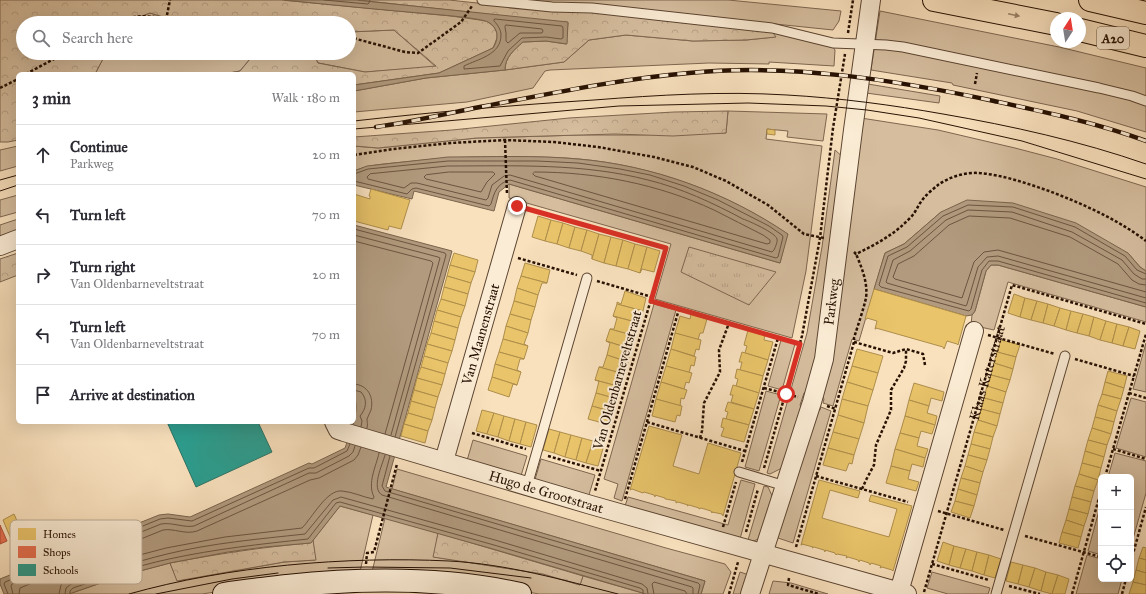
<!DOCTYPE html>
<meta charset="utf-8">
<style>
:root{--surface:#fff;--page:#f7f7f7;--text:#2b2b33;--muted:#7c7c81;--line:#e1e1e2}
body{margin:0;font-family:"IM FELL Great Primer",serif;background:var(--page);color:var(--text)}
.controls{position:absolute;right:12px;bottom:12px;display:grid;overflow:hidden;border-radius:6px;box-shadow:0 4px 16px #0002}
.controls button{width:36px;height:36px;display:grid;place-items:center;padding:0;border:0;border-bottom:1px solid var(--line);background:var(--surface);color:var(--text);font:20px sans-serif}
.compass{position:absolute;left:1050px;top:12px;width:36px;height:36px;border-radius:50%;background:var(--surface);box-shadow:0 4px 16px #0002;rotate:12deg}
.stop{position:absolute;width:12px;height:12px;margin:-9px;border:3px solid #d93025;border-radius:50%;background:#fff}
.stop.end{background:#d93025;border-color:#fff;box-shadow:0 1px 4px #0008}
.list{margin:0;padding:0;list-style:none}
h2{display:flex;justify-content:space-between;align-items:center;height:52px;margin:0;padding:0 16px;font-size:17px}
h2 small{font-size:13px;font-weight:400;color:var(--muted)}
.list li{display:grid;grid-template-columns:26px 1fr auto;gap:12px;align-items:center;box-sizing:border-box;height:60px;padding:0 16px;border-top:1px solid var(--line)}
.list b{display:block;font-size:15px;white-space:nowrap}
.list p{margin:0;font-size:13px;white-space:nowrap;color:var(--muted)}
.list em{font-size:13px;font-style:normal;color:var(--muted)}
.icon{flex:none;width:22px;height:22px;fill:none;stroke:currentColor;stroke-width:2;stroke-linecap:round;stroke-linejoin:round}
.map{position:relative;flex:none;width:1146px;height:594px;overflow:hidden}
.search{position:absolute;background:var(--surface);box-shadow:0 4px 16px #0002;left:16px;top:16px;width:340px;height:44px;display:flex;align-items:center;gap:10px;box-sizing:border-box;padding:0 14px;border-radius:22px;color:var(--muted);font-size:15px}
.panel{position:absolute;background:var(--surface);box-shadow:0 4px 16px #0002;left:16px;top:72px;width:340px;height:352px;border-radius:6px}
.map>svg:first-child{display:block}
.grass{fill:#d5bd9e;stroke:#7e6650}
.forest{fill:url(#forest-crowns);stroke:#7e6650}
.park{fill:url(#park-tufts);stroke:#7e6650}
.water{fill:#b19a7e;stroke:#79634c}
.homes{fill:#e9c46a;stroke:#ae8e4b}
.shops{fill:#e76f51;stroke:#ad5239}
.schools{fill:#2a9d8f;stroke:#297365}
.lines{fill:none;stroke-linecap:round;stroke-linejoin:round}
.shore{stroke:#6c5540;stroke-width:1}
.lane-casing{stroke:#5b4431;stroke-width:11}
.street-casing{stroke:#5b4431;stroke-width:20}
.secondary-casing{stroke:#261002;stroke-width:24}
.highway-casing{stroke:#261002;stroke-width:24}
.path{stroke:#261002;stroke-width:2.5;stroke-dasharray:3 2;stroke-linecap:butt}
.lane{stroke:#fbecd5;stroke-width:9}
.street{stroke:#fbecd5;stroke-width:18}
.secondary{stroke:#fbecd5;stroke-width:22}
.highway{stroke:#f9e1be;stroke-width:22}
.tram{stroke:#261002;stroke-width:1}
.rail-casing{stroke:#261002;stroke-width:4.5}
.rail{stroke:#fbecd5;stroke-width:3;stroke-dasharray:9;stroke-linecap:butt}
.oneway{fill:#9a8369}
.route{stroke:#d93025;stroke-width:5}
.labels{text-anchor:middle;stroke-width:4;stroke-linejoin:round;paint-order:stroke}
.shield{fill:#fbecd5;stroke:#665241;stroke-width:1}
.shield-label{font-size:13px;font-weight:bold;fill:#261002}
.street-label{font-size:14px;fill:#261002;stroke:#fbecd5}
.key{fill:#fbecd5;stroke:#bbaa96;stroke-width:1}
.key-label{font-size:11px;fill:#261002}
</style>
<div class="map">
<svg width="1146" height="594" viewBox="0 0 1146 594">
<defs>
<pattern id="forest-crowns" width="20" height="18" patternUnits="userSpaceOnUse"><rect width="20" height="18" fill="#d5bd9e"/><path d="M2 6a3 3 0 1 1 6 0M12 15a3 3 0 1 1 6 0" fill="none" stroke="#b7a186"/></pattern>
<pattern id="park-tufts" width="24" height="20" patternUnits="userSpaceOnUse"><rect width="24" height="20" fill="#d5bd9e"/><path d="M3 7l-1-3M5 7V3M7 7l1-3M15 17l-1-3M17 17v-4M19 17l1-3" fill="none" stroke="#b7a186"/></pattern>
</defs>
<rect width="100%" height="100%" fill="#f9e1be"/>
<filter id="stains"><feTurbulence type="fractalNoise" baseFrequency=".005" numOctaves="4"/><feColorMatrix values="0 0 0 0 .2 0 0 0 0 .09 0 0 0 0 .02 0 0 0 .5 -.17"/></filter>
<radialGradient id="worn" r=".72"><stop offset=".6" stop-color="#630" stop-opacity="0"/><stop offset="1" stop-color="#630" stop-opacity=".3"/></radialGradient>
<!-- grass -->
<g class="grass">
<path d="M518,0H728L841,11L839,21L833,30L592,5L555,3Z"/>
<path d="M880,11L1059,47L1146,68V132L1077,111L953,85L952,83L871,70Z"/>
<path d="M150,13L183,23H123Z"/>
<path d="M394,30L436,67L365,72L318,63L313,53H349V32Z"/>
<path d="M771,30L833,47L835,50L834,66L769,62V64L709,63L550,70L545,71L533,88L467,102L354,112V91L426,78L505,70L564,62L589,40L626,35L693,41L746,40L775,37Z"/>
<path d="M106,53H255L240,71L224,74H95Z"/>
<path d="M868,84L940,96L939,103L866,93Z"/>
<path d="M728,111L827,114L823,141L787,137L788,131L767,129L766,139L822,146L806,271L792,338L655,299L671,244L509,198V184L780,263L787,234C726,192 653,166 579,159C544,156 509,157 473,157C450,157 427,160 404,162C386,164 371,164 354,171V146L378,148L477,138L581,135H637L726,133Z"/>
<path d="M861,118L938,130L1015,148L1057,159L1146,187V271L1140,267L1128,253L941,212L904,244L885,253L859,341L852,339L833,406L823,403L824,399L821,394Z"/>
<path d="M18,146V166L0,171V150Z"/>
<path d="M835,150L844,158L816,369L810,390L804,393L800,405L803,410L786,466L770,474L767,473L807,333L822,247Z"/>
<path d="M18,195V212L0,217V200Z"/>
<path d="M18,219V232L0,239V225Z"/>
<path d="M991,265H998L1146,307V322L1008,282L994,330L971,325L972,315L975,311L986,271Z"/>
<path d="M654,304L676,310L622,501L614,498L618,484L604,479Z"/>
<path d="M781,340L795,344L782,390L768,386Z"/>
<path d="M1146,343V392L1133,389Z"/>
<path d="M766,391L781,395L759,471L745,467Z"/>
<path d="M1131,398L1146,402V457L1116,448Z"/>
<path d="M821,407L831,411L793,543L775,537L814,413L820,410Z"/>
<path d="M473,440L527,456L520,479L466,464Z"/>
<path d="M1115,453L1146,461V493L1131,546V477H1108Z"/>
<path d="M541,459L595,475L588,498L534,483Z"/>
<path d="M397,469L666,548L725,564L731,572L723,594H701L705,581L392,489Z"/>
<path d="M741,480L755,484L740,539L625,506L628,497L728,525Z"/>
<path d="M764,486L768,487L774,500L760,538L754,541L748,540Z"/>
<path d="M1101,503V542L1098,554L1088,551Z"/>
<path d="M340,506L373,515L359,576L261,585L202,594H69L121,576L170,563L178,581L284,562L315,560L313,540Z"/>
<path d="M385,518L438,533L434,557L543,574L580,585L583,576L646,594H539L483,584L371,576Z"/>
<path d="M1087,555L1101,559V579H1122L1118,594H1076Z"/>
<path d="M740,572L749,575L743,594H733Z"/>
<path d="M932,572L990,588L988,594H948L927,588Z"/>
<path d="M773,581L791,583L828,594H769Z"/>
</g>
<!-- forest -->
<g class="forest">
<path d="M0,0H281L451,16L487,21L494,27L497,33V38L493,48L439,73L354,85V74H224L240,71L255,53H313L318,63L365,72L436,66L394,30L349,32V23H183L150,13L123,23H23V53H106L95,74H18V140L8,142H0Z"/>
<path d="M358,0H449L551,11H590L771,30L776,37L746,40L693,41L626,35L589,40L564,62L505,70C505,57 514,50 523,42L546,41L566,44L568,23Z"/>
<path d="M728,111L726,133L673,136L615,134L477,138L378,148L354,146V137L452,130L569,118L674,112Z"/>
<path d="M18,253V275L0,282V259Z"/>
<path d="M438,533L583,576L580,585L543,574L433,557Z"/>
<path d="M313,540L316,560L284,562L177,581L170,563C217,554 263,547 310,543Z"/>
</g>
<!-- park -->
<path class="park" d="M689,247L776,272L749,305L681,272Z"/>
<!-- water -->
<g class="water">
<path d="M284,0H355L568,22L567,44L546,41L523,42C514,50 505,57 505,70L426,78L354,91V85L439,73L493,48C499,39 499,28 488,22C480,18 442,15 431,14C382,10 333,5 284,0Z"/>
<path d="M448,157C491,157 535,155 578,159C652,165 726,192 788,234L780,263L509,184L499,192L494,211L414,191L412,199L354,185V171L367,166Z"/>
<path d="M967,200L1013,203L1076,223L1128,253L1140,267L1146,271V307L998,265H991L986,271L975,311L972,315L966,316L874,289L885,253L904,244L941,212Z"/>
<path d="M354,225L452,251L386,487L705,581L701,594H646L493,549L340,506L311,543L265,547L228,552L170,563L121,576L69,594H4L0,584V579L159,515L168,514L190,517L309,463L312,464L345,448C351,431 360,412 354,394Z"/>
</g>
<!-- homes -->
<g class="homes">
<path d="M767,129L775,130V135L767,134Z"/>
<path d="M371,189L410,200L401,229L389,226L388,230L354,221V194L370,199V196H369Z"/>
<path d="M538,216L551,220L545,241L532,237Z"/>
<path d="M551,220L563,223L557,244L545,241Z"/>
<path d="M563,223L575,227L569,248L557,244Z"/>
<path d="M575,227L587,230L581,251L569,248Z"/>
<path d="M587,230L599,234L592,259V255L581,251Z"/>
<path d="M599,234L611,237L604,263L592,259Z"/>
<path d="M611,237L623,240L616,266L604,263Z"/>
<path d="M623,240L635,244L628,269L616,266Z"/>
<path d="M635,244L647,247L640,273L628,269Z"/>
<path d="M647,247L660,251L654,272L642,269L640,273Z"/>
<path d="M454,253L478,260L475,272L450,265Z"/>
<path d="M525,263L550,270L547,283L521,276Z"/>
<path d="M450,265L475,272L471,283L447,276Z"/>
<path d="M447,276L471,283L468,294L444,287Z"/>
<path d="M521,276L547,283H542L538,295L517,288Z"/>
<path d="M444,287L468,294L465,306L441,299Z"/>
<path d="M517,288L538,295L535,307L514,301Z"/>
<path d="M874,289L966,316L958,345L957,344L947,341L944,349L943,347L876,328V329H875L877,321L867,318V319H865Z"/>
<path d="M625,291L646,298L643,311L617,304V302L621,304Z"/>
<path d="M1014,294L1025,298L1020,317L1008,313Z"/>
<path d="M1025,298L1037,301L1031,320L1020,317Z"/>
<path d="M441,299L465,306L461,317L437,310Z"/>
<path d="M514,301L535,307L531,320L510,314Z"/>
<path d="M1037,301L1048,304L1043,323L1031,320Z"/>
<path d="M617,304L643,311L639,323L613,316Z"/>
<path d="M1048,304L1060,308L1054,326L1043,323Z"/>
<path d="M1060,308L1071,311L1066,330L1054,326Z"/>
<path d="M437,310L461,317L458,328L434,321Z"/>
<path d="M1071,311L1083,314L1077,333L1066,330Z"/>
<path d="M510,314L531,320L528,333L506,326Z"/>
<path d="M691,314L707,319L703,333H700L698,340L675,333L680,316L690,319Z"/>
<path d="M1083,314L1094,317L1089,336L1077,333Z"/>
<path d="M613,316L639,323L635,336L610,329H614L617,318Z"/>
<path d="M1094,317L1106,321L1100,340L1089,336Z"/>
<path d="M434,321L458,328L455,340L431,333Z"/>
<path d="M1106,321L1117,324L1112,343L1100,340Z"/>
<path d="M1117,324L1129,327L1123,346L1112,343Z"/>
<path d="M506,326L528,333L524,344L528,346L503,339Z"/>
<path d="M1129,327L1140,331L1135,349L1123,346Z"/>
<path d="M610,329L635,336L631,349L606,341Z"/>
<path d="M748,330L765,335L764,340L773,342L768,360L745,353L747,346L744,345Z"/>
<path d="M431,333L455,340L452,351L427,344Z"/>
<path d="M675,333L701,340L699,350L696,349L694,356L671,349Z"/>
<path d="M503,339L528,346L524,359L499,352Z"/>
<path d="M1001,340L1020,345L1016,357L997,352Z"/>
<path d="M606,341L631,349L628,362L607,355L610,343Z"/>
<path d="M427,344L452,351L448,363L424,356Z"/>
<path d="M671,349L696,357L694,366L691,365L689,373L666,366Z"/>
<path d="M857,349L883,356L878,373L852,366Z"/>
<path d="M499,352L524,359H520L517,370L521,372L495,364Z"/>
<path d="M742,352L768,360L763,376L740,370L742,362H739Z"/>
<path d="M997,352L1016,357L1013,369L994,363Z"/>
<path d="M607,355L628,362L624,374L599,367H603Z"/>
<path d="M424,356L448,363L445,374L421,367Z"/>
<path d="M994,363L1013,369L1010,380L991,375Z"/>
<path d="M495,364L521,372L517,385L492,377Z"/>
<path d="M666,366L692,373L689,383L686,382L684,389L661,382Z"/>
<path d="M852,366L878,373L873,390L847,382Z"/>
<path d="M421,367L445,374L442,385L417,378Z"/>
<path d="M599,367L624,374L621,387L595,380Z"/>
<path d="M737,369L763,376L759,393L736,386L738,379L735,378Z"/>
<path d="M1108,371L1127,376L1124,388L1105,382Z"/>
<path d="M991,375L1010,380L1006,392L987,386Z"/>
<path d="M492,377L517,385L513,384L509,397L488,390Z"/>
<path d="M417,378L442,385L438,397L414,390Z"/>
<path d="M595,380L621,387L617,399L596,393L599,381Z"/>
<path d="M661,382L687,390L684,399L681,398L680,406L656,399Z"/>
<path d="M847,382L873,390L868,406L842,399Z"/>
<path d="M1105,382L1124,388L1121,399L1102,394Z"/>
<path d="M914,383L944,392L942,401L931,398L929,406L909,400Z"/>
<path d="M733,385L759,393L754,409L731,402L733,395H730Z"/>
<path d="M987,386L1006,392L1003,403L984,398Z"/>
<path d="M414,390L438,397L435,408L411,401Z"/>
<path d="M596,393L617,399L613,412L592,406Z"/>
<path d="M1102,394L1121,399L1117,411L1098,405Z"/>
<path d="M984,398L1003,403L1000,414L981,409Z"/>
<path d="M656,399L682,406L680,416L677,415L675,422L652,416Z"/>
<path d="M842,399L868,406L864,423L838,415Z"/>
<path d="M909,400L929,406L927,413L937,416L935,425L905,416Z"/>
<path d="M411,401L435,408L432,420L408,413Z"/>
<path d="M728,402L754,409L749,425L726,419L728,412L725,411Z"/>
<path d="M1098,405L1117,411L1114,422L1095,417Z"/>
<path d="M592,406L613,412L610,425L588,419Z"/>
<path d="M981,409L1000,414L997,426L978,420Z"/>
<path d="M482,410L494,413L487,434L476,431Z"/>
<path d="M408,413L432,420L428,431L404,424Z"/>
<path d="M494,413L504,416L498,437L487,434Z"/>
<path d="M838,415L864,423L859,439L833,432Z"/>
<path d="M504,416L515,419L509,441L498,437Z"/>
<path d="M905,416L935,425L932,434L921,431L919,438L900,433Z"/>
<path d="M1095,417L1114,422L1111,434L1092,428Z"/>
<path d="M723,418L749,425L744,442L721,436L724,428L721,427Z"/>
<path d="M515,419L526,422L520,444L509,441Z"/>
<path d="M978,420L997,426L993,437L974,432Z"/>
<path d="M526,422L537,425L531,447L520,444Z"/>
<path d="M404,424L428,431L425,443L401,436Z"/>
<path d="M649,426L682,435L673,466L699,474L708,443L741,453L723,516L722,514L712,512V513L711,511L701,508L699,509V508L689,505L687,506L688,505L678,502L676,503V501L666,499H665V498L655,495V497L654,495L644,492L643,493L632,489L630,490Z"/>
<path d="M1092,428L1111,434L1107,445L1088,440Z"/>
<path d="M549,429L560,432L554,453L543,450Z"/>
<path d="M560,432L571,435L565,457L554,453Z"/>
<path d="M833,432L859,439L854,455L828,448Z"/>
<path d="M974,432L993,437L990,449L971,444Z"/>
<path d="M900,433L919,438L917,446L928,449L925,458L895,449Z"/>
<path d="M571,435L582,438L576,460L565,457Z"/>
<path d="M582,438L593,441L586,463L576,460Z"/>
<path d="M1088,440L1107,445L1104,457L1085,451Z"/>
<path d="M593,441L604,445L598,466L586,463Z"/>
<path d="M971,444L990,449L987,460L968,455Z"/>
<path d="M828,448L854,455L852,464L849,463L846,471L823,465Z"/>
<path d="M895,449L925,458L923,467L912,464L910,471L891,466Z"/>
<path d="M1085,451L1104,457L1101,468L1082,463Z"/>
<path d="M968,455L987,460L983,472L965,466Z"/>
<path d="M1082,463L1101,468L1098,480L1079,474Z"/>
<path d="M891,466L910,471L908,479L919,482L916,491L886,483Z"/>
<path d="M965,466L983,472L980,483L961,478Z"/>
<path d="M1079,474L1098,480L1094,491L1075,486Z"/>
<path d="M961,478L980,483L977,495L958,489Z"/>
<path d="M819,480L860,491L858,498L830,490L822,518L889,537L897,509L869,501L871,495L912,506L893,571L892,570L882,567L880,568L881,566L878,565L871,563L870,565L869,563L860,560L859,562L858,560L848,557L846,558L847,556L837,554L836,555L835,553L825,550V552L824,550L814,547L812,548L813,547L802,544V545H801Z"/>
<path d="M1075,486L1094,491L1091,502L1072,497Z"/>
<path d="M958,489L977,495L974,506L955,501Z"/>
<path d="M1072,497L1091,502L1088,514L1069,509Z"/>
<path d="M955,501L974,506L970,518L951,512Z"/>
<path d="M1069,509L1088,514L1084,526L1066,520Z"/>
<path d="M14,514L23,534L11,539L3,520Z"/>
<path d="M1066,520L1084,526L1081,537L1062,532Z"/>
<path d="M1062,532L1081,537L1078,548L1059,543Z"/>
<path d="M943,542L954,546L949,565L937,561Z"/>
<path d="M954,546L966,549L960,568L949,565Z"/>
<path d="M1143,547L1146,548V560L1139,558Z"/>
<path d="M966,549L977,552L972,571L960,568Z"/>
<path d="M977,552L989,555L984,575L972,571Z"/>
<path d="M989,555L1001,559L995,578L984,575Z"/>
<path d="M1139,558L1146,560V573L1136,570Z"/>
<path d="M1011,562L1023,565L1018,584L1006,581Z"/>
<path d="M1023,565L1035,568L1029,587L1018,584Z"/>
<path d="M1035,568L1046,572L1041,591L1029,587Z"/>
<path d="M1136,570L1146,573V585L1133,582Z"/>
<path d="M1046,572L1058,575L1052,594L1041,591Z"/>
<path d="M1058,575L1069,579L1065,594H1052Z"/>
<path d="M1133,582L1146,585V594H1129Z"/>
</g>
<!-- shops -->
<path class="shops" d="M0,525L7,541L0,544Z"/>
<!-- schools -->
<path class="schools" d="M167,422H258L272,452L196,487Z"/>
<g class="lines">
<!-- shore -->
<g class="shore">
<path d="M324,0L368,4L369,3L370,0"/>
<path d="M495,19L562,26L563,28V38L561,39L546,37L522,38L508,51L500,66L464,69V66C478,59 501,55 501,35C501,30 498,25 494,21Z"/>
<path d="M506,25L542,29L543,31L542,33H520L508,43L506,41V33L505,27Z"/>
<path d="M448,166C515,166 583,163 648,180C681,188 713,203 743,219C749,221 776,233 777,239C778,241 775,248 774,250L772,252L510,175L504,176L492,185L488,198L486,200L417,183H411L404,188L368,179L367,177L370,174Z"/>
<path d="M449,172H493L495,174L487,182L481,192L426,179L424,177L426,175Z"/>
<path d="M535,172C596,172 658,184 714,210C730,218 747,227 763,235L770,240V243L767,244L535,176L533,174Z"/>
<path d="M354,174L368,169L448,161H537L578,163L620,169L650,175L684,186L718,200L769,226L782,235L783,237L778,257L776,258L510,180C497,183 494,193 491,204L489,206L416,188L412,189L407,194L354,181"/>
<path d="M354,229L445,253L446,255L395,437"/>
<path d="M354,235L438,257L440,258L391,435"/>
<path d="M354,241L431,261L433,263L385,434"/>
<path d="M1146,274L1137,270L1125,256L1075,227L1013,207L968,205L943,216L907,247L888,256L879,285L881,287L969,311L971,309L982,270L989,261H998L1146,303"/>
<path d="M1146,279H1142L1134,274L1122,260L1072,232L1012,212L968,210L946,220L910,251L893,260L886,282L887,283L966,306L967,304L978,267L987,257L998,256L1146,298"/>
<path d="M1146,285L1139,284L1132,280L1118,264L1070,237L1010,218L969,216L949,225L914,256L898,264L893,277L895,279L962,298L974,262L984,252L998,250L1146,292"/>
<path d="M354,384C368,385 374,397 371,410C370,413 368,416 367,419C367,422 368,425 367,428"/>
<path d="M354,390L361,392C368,400 366,409 360,416L362,421L361,427"/>
<path d="M385,455C382,466 371,488 382,495L692,587L693,588V594"/>
<path d="M390,456L382,486L385,491L698,583L700,585L698,594"/>
<path d="M8,594L4,584L5,582L160,519L168,518L192,521L309,468H314L347,451L350,444"/>
<path d="M13,594L11,586L12,584L161,524C172,522 184,528 194,526L309,473H316L349,456L353,452L355,446"/>
<path d="M19,594L20,588L163,530C174,528 185,535 197,531L310,480L319,478L354,460L358,455L361,447"/>
<path d="M59,594L61,585L67,579L117,561L166,548L225,537L302,528C312,518 327,489 342,491C353,492 363,497 373,499L374,497C367,483 376,467 379,453"/>
<path d="M65,594L66,588L71,584C103,573 134,562 167,554C212,543 259,539 305,534L333,500L341,497L495,540L642,584L647,588L648,594"/>
<path d="M70,594V591L73,588C105,577 136,566 169,559C215,549 261,544 308,539L336,503L340,502L494,545L640,588L643,590V594"/>
<path d="M654,594L652,584L654,582L685,591L687,594"/>
</g>
<defs>
<g id="lane">
<path d="M482,0L552,7L592,8L772,28L833,43L886,45L903,47L1099,88L1132,96L1146,101"/>
<path d="M739,472L785,486"/>
<path d="M527,486L587,278"/>
<path d="M996,594L1065,356"/>
</g>
<g id="street">
<path d="M0,246L18,239"/>
<path id="s2" d="M334,422L338,430L344,432L591,505L907,594"/>
<path id="s3" d="M444,461L517,206"/>
<path d="M899,592L974,331"/>
<path id="s4" d="M750,594L812,402L824,359L853,130L871,0"/>
</g>
<path id="secondary" d="M224,594C245,590 266,589 287,586C364,578 443,577 520,594"/>
<g id="highway">
<path d="M934,0L1056,24"/>
<path d="M1090,0L1146,13"/>
<path d="M1080,30L1146,46"/>
</g>
</defs>
<!-- lane casing -->
<use href="#lane" class="lane-casing"/>
<!-- street casing -->
<use href="#street" class="street-casing"/>
<!-- secondary casing -->
<use href="#secondary" class="secondary-casing"/>
<!-- highway casing -->
<use href="#highway" class="highway-casing"/>
<!-- path -->
<g class="path">
<path d="M166,20L170,0"/>
<path d="M119,23C138,10 163,19 184,23"/>
<path d="M848,33L853,0"/>
<path d="M349,37L405,52L418,53L461,22L472,6"/>
<path d="M26,74L65,53"/>
<path d="M975,84L977,73"/>
<path d="M0,88L18,79"/>
<path d="M505,140L507,195"/>
<path d="M354,155L393,149L451,143L505,140L554,142L598,147L654,157L693,167L726,181L768,205L804,234L824,238"/>
<path d="M531,210L666,248L595,491"/>
<path d="M854,252L856,254C877,244 895,234 911,217C916,212 918,205 923,199C927,194 933,189 938,185C949,177 965,172 979,173C1003,175 1026,183 1049,191C1083,204 1117,219 1146,241"/>
<path d="M518,258L577,275"/>
<path d="M597,281L652,297"/>
<path d="M651,301L800,344"/>
<path d="M988,335L1055,354"/>
<path d="M854,342L893,353L906,349L923,354L925,365"/>
<path d="M1075,359L1134,376"/>
<path d="M764,388L798,397"/>
<path d="M1129,393L1146,398"/>
<path d="M827,406L836,409"/>
<path d="M647,422L745,451"/>
<path d="M472,433L526,449"/>
<path d="M700,438L702,431L704,403L720,372L719,350L729,323"/>
<path d="M1113,449L1146,459"/>
<path d="M548,456L601,471"/>
<path d="M742,462L778,338"/>
<path d="M764,468L802,336L820,238L833,128L845,54"/>
<path d="M816,476L908,502"/>
<path d="M1105,477L1146,334"/>
<path d="M862,489L866,480L874,465L876,445L891,410V390L904,368L906,361V349"/>
<path d="M625,499L679,309"/>
<path d="M938,511L1004,530"/>
<path d="M723,527L736,482"/>
<path d="M746,532L758,489"/>
<path d="M1025,536L1101,557"/>
<path d="M796,547L854,342V338C858,325 863,311 866,298C868,283 862,268 856,254"/>
<path d="M1131,561L1146,507"/>
<path d="M366,564L367,553L374,552L397,464"/>
<path d="M932,564L989,580"/>
<path d="M789,578L788,585L819,594"/>
<path d="M1009,586L1040,594"/>
<path id="s1" d="M924,592L1012,285L1146,324"/>
<path d="M729,594L738,562"/>
<path d="M1072,594L1101,491"/>
<path d="M1122,594L1126,579"/>
</g>
<!-- lane -->
<use href="#lane" class="lane"/>
<!-- street -->
<use href="#street" class="street"/>
<!-- secondary -->
<use href="#secondary" class="secondary"/>
<!-- highway -->
<use href="#highway" class="highway"/>
<!-- tram -->
<g class="tram">
<path d="M354,121C434,112 514,105 594,100C659,95 723,91 787,95C840,98 892,105 943,114C1012,126 1080,141 1146,164"/>
<path d="M354,129L619,106L748,103L826,106L867,110L919,118L1022,141L1146,179"/>
<path d="M0,180L18,175"/>
<path d="M0,191L18,185"/>
<path d="M328,568L366,567L450,568L531,578"/>
<path d="M129,594C228,566 346,556 449,561C507,564 563,580 618,594"/>
<path d="M156,594L232,579L278,573"/>
</g>
<defs>
<path id="rail" d="M376,127C411,122 445,114 480,107C549,94 619,79 689,73C791,63 895,80 994,101C1045,112 1097,123 1146,141"/>
</defs>
<!-- rail casing -->
<use href="#rail" class="rail-casing"/>
<!-- rail -->
<use href="#rail" class="rail"/>
</g>
<!-- one-way arrows -->
<defs><path id="oneway-solid" d="M-6-.8H1V-3.2L6.5 0L1 3.2V.8H-6Z"/></defs>
<use class="oneway" href="#oneway-solid" transform="translate(1014 15) rotate(12)"/>
<g class="lines">
<!-- route -->
<path class="route" d="M517,206L666,248L651,301L800,344L786,394"/>
</g>
<g class="labels">
<!-- shield labels -->
<rect class="shield" x="1097" y="27" width="32" height="22" rx="3"/>
<g class="shield-label">
<text x="1113" y="43">A20</text>
</g>
<!-- street labels -->
<g class="street-label">
<text dy="5" stroke="none"><textPath href="#s4" startOffset="304">Parkweg</textPath></text>
<text dy="5" stroke="none"><textPath href="#s3" startOffset="132">Van Maanenstraat</textPath></text>
<text dy="5" stroke="none"><textPath href="#s1" startOffset="228">Klaas Katerstraat</textPath></text>
<text transform="translate(617 380) rotate(-74)" y="5">Van Oldenbarneveltstraat</text>
<text dy="5" stroke="none"><textPath href="#s2" startOffset="226">Hugo de Grootstraat</textPath></text>
</g>
</g>
<!-- legend -->
<rect x="10" y="520" width="132" height="64" rx="6" class="key"/>
<rect x="18" y="528" width="18" height="12" fill="#e9c46a"/>
<rect x="18" y="546" width="18" height="12" fill="#e76f51"/>
<rect x="18" y="564" width="18" height="12" fill="#2a9d8f"/>
<g class="key-label">
<text x="43" y="538">Homes</text>
<text x="43" y="556">Shops</text>
<text x="43" y="574">Schools</text>
</g>
<rect width="100%" height="100%" filter="url(#stains)"/>
<rect width="100%" height="100%" fill="url(#worn)"/>
</svg>
<div class="controls">
<button>+</button>
<button>−</button>
<button><svg class="icon" aria-label="locate" viewBox="0 0 24 24"><circle cx="12" cy="12" r="6"/><path d="M12 2v4M12 18v4M2 12h4M18 12h4"/></svg></button>
</div>
<svg class="compass" viewBox="-18 -18 36 36"><path d="M0-13l5 13h-10z" fill="#e53935"/><path d="M0 13l5-13h-10z" fill="#7c7c81"/></svg>
<div class="stop" style="left:786px;top:394px"></div>
<div class="stop end" style="left:517px;top:206px"></div>
<div class="search"><svg class="icon" aria-label="search" viewBox="0 0 24 24"><circle cx="10" cy="10" r="6"/><path d="M15 15l6 6"/></svg>Search here</div>
<section class="panel">
<h2>3 min<small>Walk · 180 m</small></h2>
<ul class="list">
<li><svg class="icon" aria-label="ahead" viewBox="0 0 24 24"><path d="M12 20V5M6 11l6-6 6 6"/></svg><div><b>Continue</b><p>Parkweg</p></div><em>20 m</em></li>
<li><svg class="icon" aria-label="left" viewBox="0 0 24 24"><path d="M17 20v-9H6M10 6l-5 5 5 5"/></svg><div><b>Turn left</b></div><em>70 m</em></li>
<li><svg class="icon" aria-label="right" viewBox="0 0 24 24"><path d="M7 20v-9h11M14 6l5 5-5 5"/></svg><div><b>Turn right</b><p>Van Oldenbarneveltstraat</p></div><em>20 m</em></li>
<li><svg class="icon" aria-label="left" viewBox="0 0 24 24"><path d="M17 20v-9H6M10 6l-5 5 5 5"/></svg><div><b>Turn left</b><p>Van Oldenbarneveltstraat</p></div><em>70 m</em></li>
<li><svg class="icon" aria-label="arrive" viewBox="0 0 24 24"><path d="M6 21V4h12l-3 4 3 4H6"/></svg><div><b>Arrive at destination</b></div></li>
</ul>
</section>
</div>
